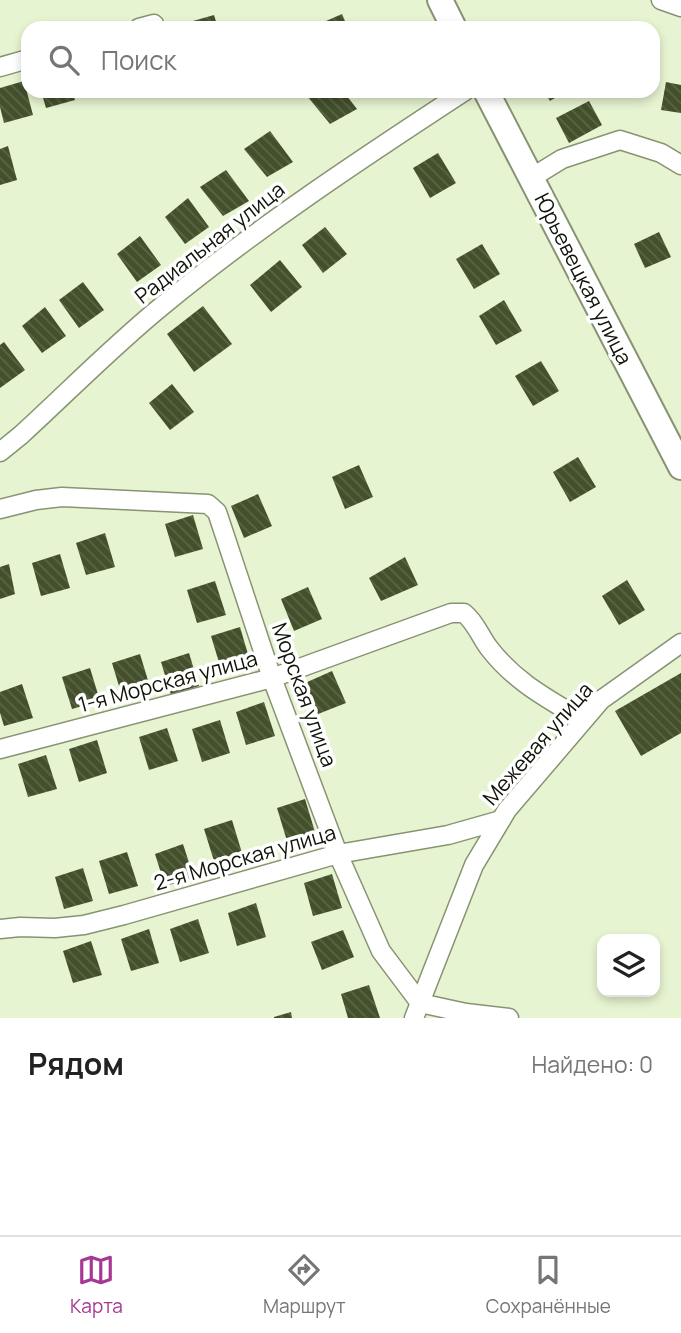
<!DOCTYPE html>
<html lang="ru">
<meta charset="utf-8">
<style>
:root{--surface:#fff;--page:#f6f6f6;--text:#222;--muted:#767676;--line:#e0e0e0;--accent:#a63795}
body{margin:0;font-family:Manrope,sans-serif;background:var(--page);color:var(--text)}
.controls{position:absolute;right:21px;bottom:21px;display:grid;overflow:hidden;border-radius:14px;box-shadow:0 4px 10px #0003}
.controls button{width:63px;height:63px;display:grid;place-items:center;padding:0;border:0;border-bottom:2px solid var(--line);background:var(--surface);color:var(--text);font:35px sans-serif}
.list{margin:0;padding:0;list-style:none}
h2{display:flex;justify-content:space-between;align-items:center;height:91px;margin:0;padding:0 28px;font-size:30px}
h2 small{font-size:23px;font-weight:400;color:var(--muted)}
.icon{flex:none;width:38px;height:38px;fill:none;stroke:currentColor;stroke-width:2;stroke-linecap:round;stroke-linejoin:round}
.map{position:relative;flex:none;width:681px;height:1018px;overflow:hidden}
.search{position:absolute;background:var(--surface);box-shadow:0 4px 10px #0003;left:21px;right:21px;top:21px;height:77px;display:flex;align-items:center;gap:18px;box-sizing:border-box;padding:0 24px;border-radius:21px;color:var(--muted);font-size:26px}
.sheet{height:217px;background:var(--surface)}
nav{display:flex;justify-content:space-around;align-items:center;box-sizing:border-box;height:98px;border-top:2px solid var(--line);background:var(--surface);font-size:19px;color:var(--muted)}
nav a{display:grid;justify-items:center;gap:4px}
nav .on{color:var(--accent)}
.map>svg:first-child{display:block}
.building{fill:url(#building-back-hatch)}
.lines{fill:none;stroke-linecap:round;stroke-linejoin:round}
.minor-casing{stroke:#879372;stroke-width:21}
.secondary-casing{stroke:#879372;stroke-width:28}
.minor{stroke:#fff;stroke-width:18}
.secondary{stroke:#fff;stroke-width:24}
.labels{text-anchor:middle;stroke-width:7;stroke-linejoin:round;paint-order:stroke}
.street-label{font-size:21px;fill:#0f1408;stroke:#fff}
</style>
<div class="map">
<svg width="681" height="1018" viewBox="0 0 681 1018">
<defs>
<pattern id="building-back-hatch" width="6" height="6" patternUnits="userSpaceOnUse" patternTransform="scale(1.75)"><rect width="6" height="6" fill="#43502b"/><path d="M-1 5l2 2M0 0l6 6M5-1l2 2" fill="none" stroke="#5a6547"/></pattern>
</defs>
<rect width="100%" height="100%" fill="#e7f4d1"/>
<!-- building -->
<g class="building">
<path d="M342,14L348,28H319L317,25Z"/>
<path d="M214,15L218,28H187L186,23Z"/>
<path d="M24,81L33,115L4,123L0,107V88Z"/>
<path d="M666,82L681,85V113L661,110Z"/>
<path d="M41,91H72L75,100L46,108Z"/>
<path d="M315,91H343L357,109L330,124L307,96Z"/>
<path d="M544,91H566L550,101Z"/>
<path d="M589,101L602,125L569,143L556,118Z"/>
<path d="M270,131L293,162L267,177L244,149Z"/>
<path d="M8,146L17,180L0,185V149Z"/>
<path d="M438,153L456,183L430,198L413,168Z"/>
<path d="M226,170L249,201L223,216L200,187Z"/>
<path d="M188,198L209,227L185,244L165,217Z"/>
<path d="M325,227L347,254L323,273L302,245Z"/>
<path d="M659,232L671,257L645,268L634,244Z"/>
<path d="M140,236L161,265L137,282L117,254Z"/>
<path d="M482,244L500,274L474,289L456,259Z"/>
<path d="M280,260L302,287L271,312L250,285Z"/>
<path d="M83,282L104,310L79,328L59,300Z"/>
<path d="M504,300L522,331L496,345L479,316Z"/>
<path d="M203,306L232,344L194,372L167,334Z"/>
<path d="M45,307L66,336L42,353L22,326Z"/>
<path d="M4,342L25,370L0,388V345Z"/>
<path d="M541,361L559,391L533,406L515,376Z"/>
<path d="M172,384L194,412L170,430L149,403Z"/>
<path d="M578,457L596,487L570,502L553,472Z"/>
<path d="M359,465L373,497L345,509L332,477Z"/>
<path d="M258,494L272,526L244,538L231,506Z"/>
<path d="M193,515L203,549L175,557L165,524Z"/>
<path d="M105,533L115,567L86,575L76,543Z"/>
<path d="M60,554L70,588L41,596L32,563Z"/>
<path d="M405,557L418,585L381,601L369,578Z"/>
<path d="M9,564L15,594L0,599V567Z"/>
<path d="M627,580L645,610L619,625L602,596Z"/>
<path d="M215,581L226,615L197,623L187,590Z"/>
<path d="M308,587L322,619L294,631L281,599Z"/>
<path d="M240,627L250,661L221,669L211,636Z"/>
<path d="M189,653L199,686L171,695L161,662Z"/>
<path d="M140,654L150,687L122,696L112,663Z"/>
<path d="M90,668L100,701L72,709L62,677Z"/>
<path d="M332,671L346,703L318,714L305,683Z"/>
<path d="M681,673V733L641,756L615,711Z"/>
<path d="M22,684L33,718L4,726L0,713V692Z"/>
<path d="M264,702L275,736L246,745L236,712Z"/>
<path d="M220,720L230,753L202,762L192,729Z"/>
<path d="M167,728L178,761L149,770L139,737Z"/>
<path d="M97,740L107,773L79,782L69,749Z"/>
<path d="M46,755L57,789L28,797L18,764Z"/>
<path d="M305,799L315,832L287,841L277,808Z"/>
<path d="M232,820L242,853L214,861L204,829Z"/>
<path d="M183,844L194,878L165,886L155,854Z"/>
<path d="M127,852L138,886L109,894L99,861Z"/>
<path d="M83,868L93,901L64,909L55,877Z"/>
<path d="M332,874L342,908L313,916L304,883Z"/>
<path d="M256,903L266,937L237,946L228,913Z"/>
<path d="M198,919L209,953L180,962L170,929Z"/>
<path d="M149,929L159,963L131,971L121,939Z"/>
<path d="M343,930L354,957L322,970L311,942Z"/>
<path d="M91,941L102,975L73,983L63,951Z"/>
<path d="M369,985L380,1018H348L341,994Z"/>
<path d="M291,1012L292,1018H274V1017Z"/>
</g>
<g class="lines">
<defs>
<g id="minor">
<path d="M661,0L681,7"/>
<path d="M139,28L154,24"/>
<path d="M0,67L28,59"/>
<path d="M531,178L562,159L620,140L661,153L681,165"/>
<path d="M0,452L21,435C68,392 113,346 162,306C258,227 361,159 465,91"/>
<path d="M0,509L36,500L62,497L208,504L217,512L272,678L338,854L381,951L420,1003L466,1013L509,1018"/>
<path d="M0,749L272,678L451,613H464C476,623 480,636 489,648C515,682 548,699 583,720"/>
<path d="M0,929L20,927L55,928L84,925L124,915L338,854L448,835L501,820"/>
<path d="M414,1018L474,865L507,810L601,700L681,643"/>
</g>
<g id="secondary">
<path d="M440,0L454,28"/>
<path d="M486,91L681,467"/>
</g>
</defs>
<!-- minor casing -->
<use href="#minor" class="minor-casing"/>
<!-- secondary casing -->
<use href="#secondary" class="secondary-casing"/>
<!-- minor -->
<use href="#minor" class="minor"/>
<!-- secondary -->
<use href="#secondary" class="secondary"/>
</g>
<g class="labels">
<!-- street labels -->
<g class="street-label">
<text transform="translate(210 243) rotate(-38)" y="7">Радиальная улица</text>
<text transform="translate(583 279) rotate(63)" y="7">Юрьевецкая улица</text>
<text transform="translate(168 682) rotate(-15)" y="7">1-я Морская улица</text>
<text transform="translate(304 695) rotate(70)" y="7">Морская улица</text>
<text transform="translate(538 744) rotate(-49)" y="7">Межевая улица</text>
<text transform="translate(245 858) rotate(-16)" y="7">2-я Морская улица</text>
</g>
</g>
</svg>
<div class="controls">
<button><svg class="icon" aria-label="layers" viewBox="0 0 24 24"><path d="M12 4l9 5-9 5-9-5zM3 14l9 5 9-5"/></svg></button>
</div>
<div class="search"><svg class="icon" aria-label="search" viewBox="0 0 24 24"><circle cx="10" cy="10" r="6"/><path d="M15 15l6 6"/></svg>Поиск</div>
</div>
<section class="sheet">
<h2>Рядом<small>Найдено: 0</small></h2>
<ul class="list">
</ul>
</section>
<nav>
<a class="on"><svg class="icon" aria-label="map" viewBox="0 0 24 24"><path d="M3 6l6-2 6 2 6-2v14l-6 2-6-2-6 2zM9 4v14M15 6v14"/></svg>Карта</a>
<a><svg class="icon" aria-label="directions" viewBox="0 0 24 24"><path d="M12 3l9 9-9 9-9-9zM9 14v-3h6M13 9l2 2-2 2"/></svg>Маршрут</a>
<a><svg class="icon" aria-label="saved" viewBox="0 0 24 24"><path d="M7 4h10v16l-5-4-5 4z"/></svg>Сохранённые</a>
</nav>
